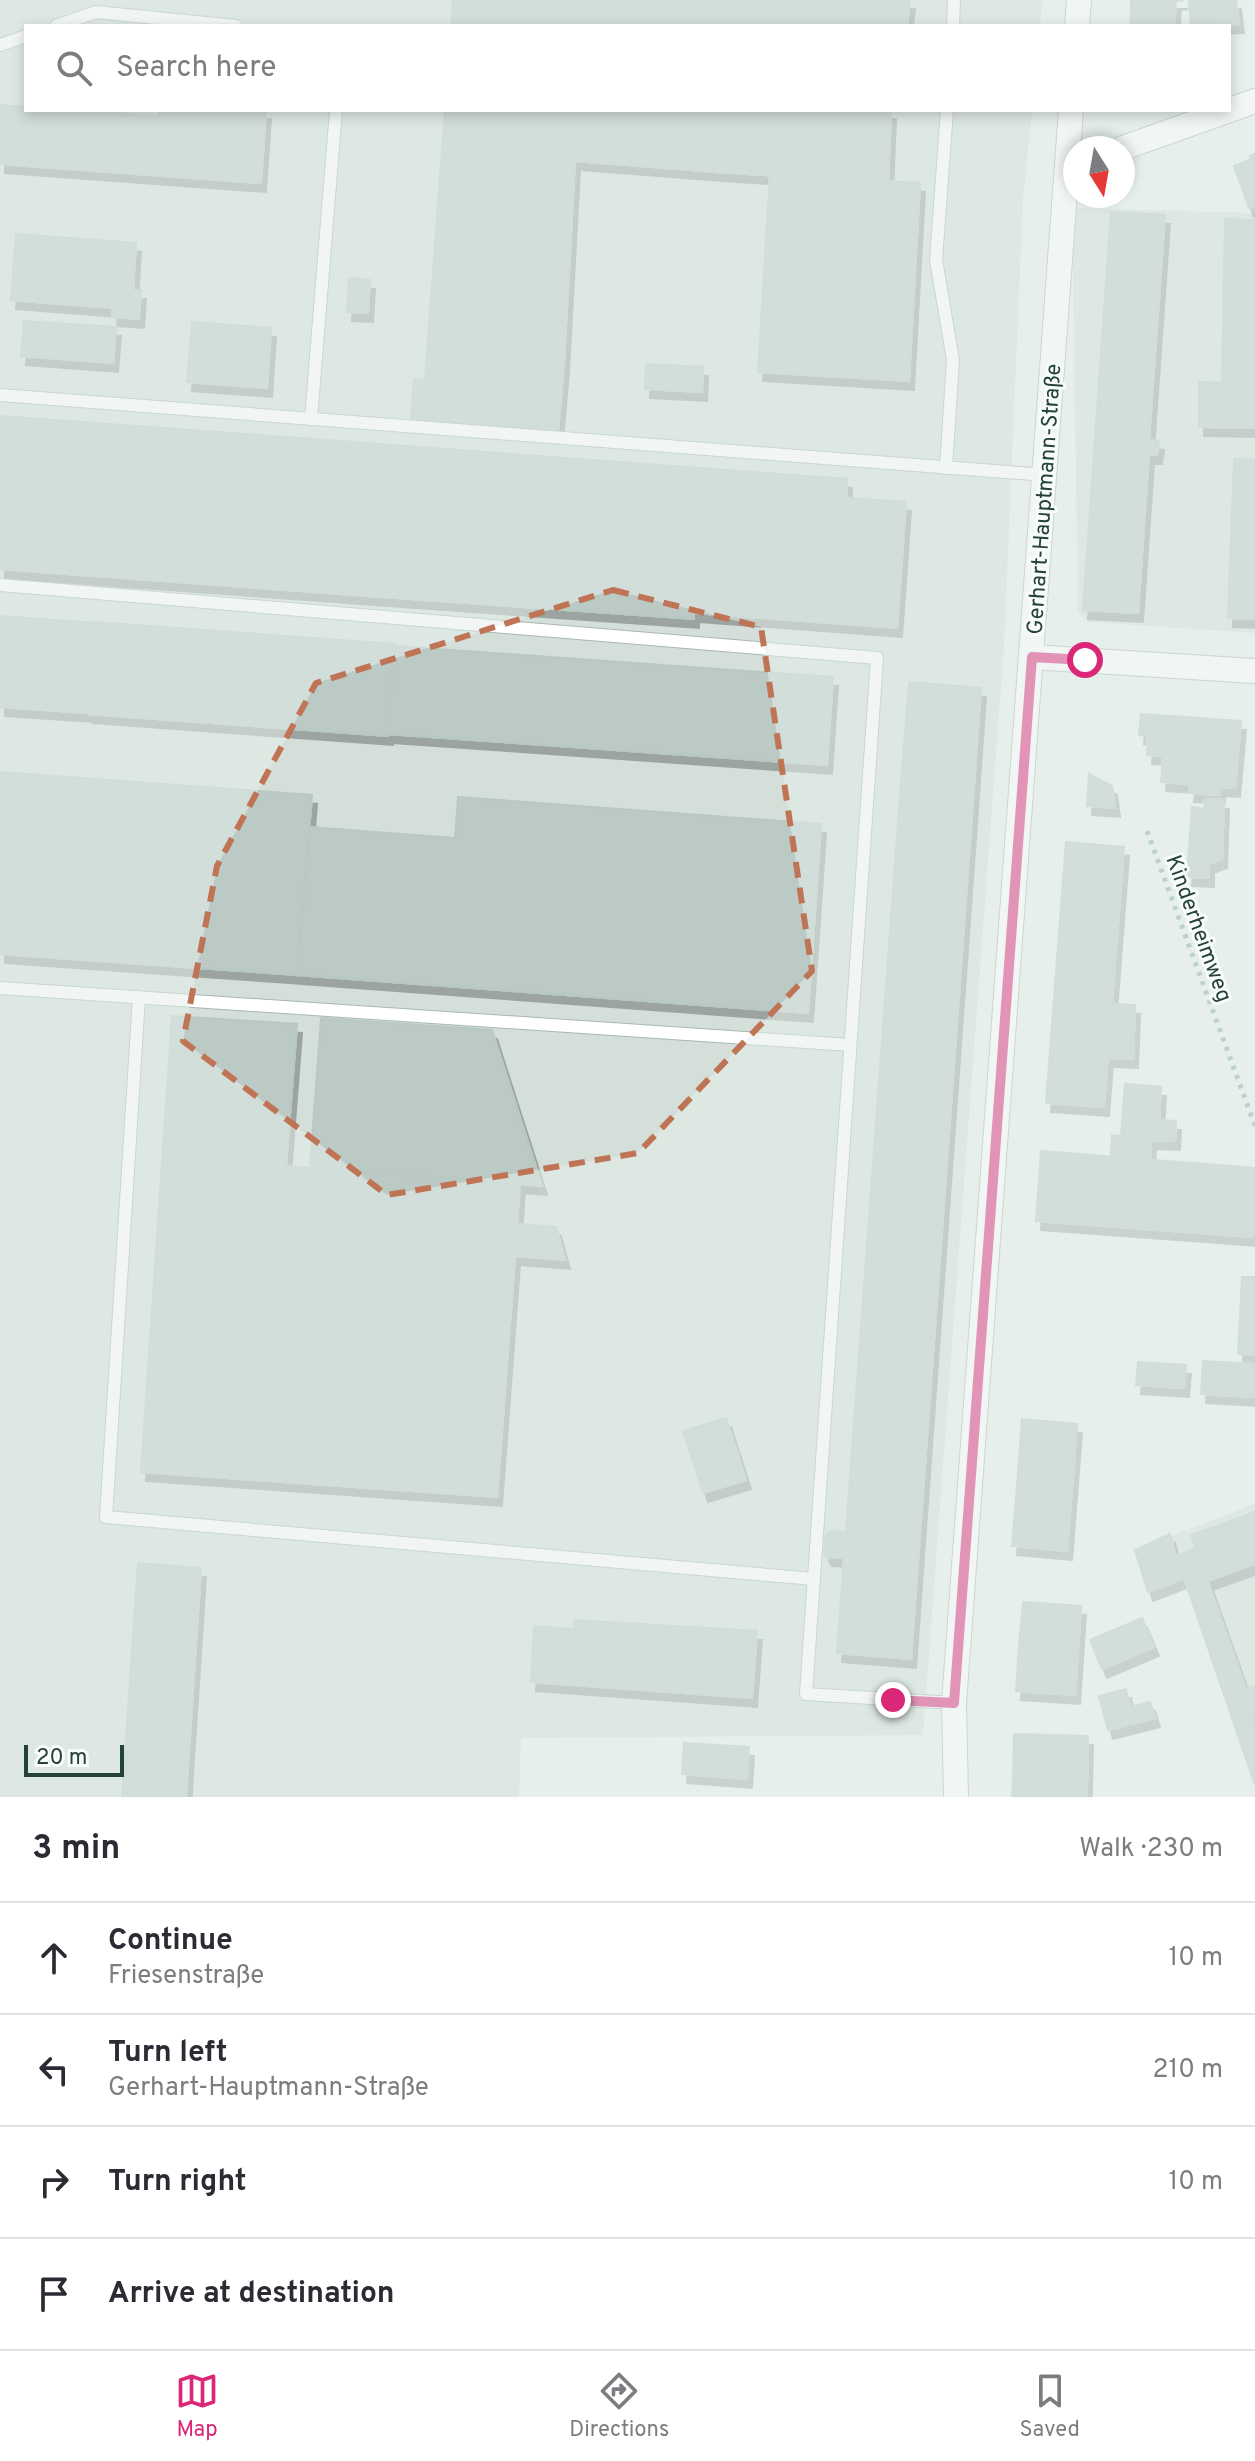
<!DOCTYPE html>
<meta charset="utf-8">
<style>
:root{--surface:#fff;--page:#f2f2f3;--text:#2b2b33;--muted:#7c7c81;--line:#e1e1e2;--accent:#db2777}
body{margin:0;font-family:Overpass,sans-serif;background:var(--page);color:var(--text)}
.compass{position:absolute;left:1063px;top:136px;width:72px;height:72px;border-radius:50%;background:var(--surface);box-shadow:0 4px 12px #0003;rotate:169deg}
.scale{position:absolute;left:24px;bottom:20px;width:100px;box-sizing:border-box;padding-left:8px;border:4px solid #24423a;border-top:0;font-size:22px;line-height:28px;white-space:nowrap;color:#24423a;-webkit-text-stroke:6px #f7fbf9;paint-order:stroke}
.stop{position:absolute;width:24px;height:24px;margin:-18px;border:6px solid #db2777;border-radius:50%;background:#fff}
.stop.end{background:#db2777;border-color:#fff;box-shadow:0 2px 8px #0008}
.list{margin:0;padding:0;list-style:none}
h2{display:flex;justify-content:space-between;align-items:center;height:104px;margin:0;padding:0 32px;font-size:34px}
h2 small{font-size:26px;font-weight:400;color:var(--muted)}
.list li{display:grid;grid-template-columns:52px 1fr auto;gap:24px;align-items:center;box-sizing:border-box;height:112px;padding:0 32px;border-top:2px solid var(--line)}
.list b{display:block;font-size:30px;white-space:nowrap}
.list p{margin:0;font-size:26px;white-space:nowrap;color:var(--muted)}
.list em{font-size:26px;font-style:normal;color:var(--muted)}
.icon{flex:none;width:44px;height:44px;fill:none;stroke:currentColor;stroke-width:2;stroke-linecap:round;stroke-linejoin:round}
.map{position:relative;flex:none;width:1255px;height:1797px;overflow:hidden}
.search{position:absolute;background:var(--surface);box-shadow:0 4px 12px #0003;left:24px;right:24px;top:24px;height:88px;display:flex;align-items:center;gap:20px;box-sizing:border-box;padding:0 28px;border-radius:0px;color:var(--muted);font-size:30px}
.sheet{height:552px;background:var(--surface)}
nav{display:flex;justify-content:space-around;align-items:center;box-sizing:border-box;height:112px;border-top:2px solid var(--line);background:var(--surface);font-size:22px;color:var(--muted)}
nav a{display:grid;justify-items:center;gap:4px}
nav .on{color:var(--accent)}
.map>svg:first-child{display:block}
.built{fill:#d4dfda}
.building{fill:#bbcac4;stroke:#b8c9c2;stroke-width:2;filter:url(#shadow)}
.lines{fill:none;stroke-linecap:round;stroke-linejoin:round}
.service-casing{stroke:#a8b8b2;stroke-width:14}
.minor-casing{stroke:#a8b8b2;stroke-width:26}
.path{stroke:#86b3a5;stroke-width:5;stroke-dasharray:4 6;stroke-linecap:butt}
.service{stroke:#fff;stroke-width:12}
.minor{stroke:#fff;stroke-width:24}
.route{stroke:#db2777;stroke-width:10}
.marked{fill:none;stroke:#c07456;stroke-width:6;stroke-dasharray:16 10;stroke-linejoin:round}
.labels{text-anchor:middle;stroke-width:6;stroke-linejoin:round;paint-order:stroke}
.street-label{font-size:22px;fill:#24423a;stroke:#f7fbf9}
</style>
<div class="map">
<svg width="1255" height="1797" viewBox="0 0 1255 1797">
<defs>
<filter id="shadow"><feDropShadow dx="5" dy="9" stdDeviation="0" flood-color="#0004"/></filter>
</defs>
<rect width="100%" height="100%" fill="#e6efeb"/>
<!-- built -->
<g class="built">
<path d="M0,0H1042L1040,26H26V110H1032L1023,200L1004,646L923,1735L521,1738L519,1797H0Z"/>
<path d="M1072,208L1255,213V633L1089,622L1078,612Z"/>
<path d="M1255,1504V1785L1184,1579L1148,1592L1135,1550Z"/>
</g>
<!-- building -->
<g class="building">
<path d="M453,0H726L725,26H451Z"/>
<path d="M726,0H876L874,26H725Z"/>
<path d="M876,0H910L907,26H874Z"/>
<path d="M1131,0H1184L1176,1L1175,15L1131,14Z"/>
<path d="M1236,0L1239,24L1191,26L1189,1Z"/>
<path d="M1131,14L1175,15L1174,26H1130Z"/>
<path d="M0,105L26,107V110H69L159,116L160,110H266L261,183L0,164Z"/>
<path d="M445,110H719L716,172L575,161L564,363L427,352Z"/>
<path d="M719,110H869L867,134L890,135L888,183L716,172Z"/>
<path d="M869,110H891L890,135L867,134Z"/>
<path d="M1255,154V206L1249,208L1234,166L1251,159L1250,156Z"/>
<path d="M770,175L920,183L909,381L758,372Z"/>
<path d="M1111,212L1165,215L1149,440L1159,441L1157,455H1149L1138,613L1083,610Z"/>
<path d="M1225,219L1255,220V428L1199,427V382L1222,383Z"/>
<path d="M16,234L136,243L133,290H141L139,319L112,317L113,308L11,300Z"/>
<path d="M349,278L370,280L368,313L347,312Z"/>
<path d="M24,321L116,327L113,363L21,356Z"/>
<path d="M192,322L271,328L267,388L187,382Z"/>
<path d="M427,352L564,363L558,432L411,420L414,379L425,380Z"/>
<path d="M646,364L703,367L702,392L645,389Z"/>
<path d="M0,416L353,442L341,594L0,569Z"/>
<path d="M353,442L847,479V498L906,502L897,628L694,613V619L341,594Z"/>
<path d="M1234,459L1255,460V619L1228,618Z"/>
<path d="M0,616L95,623L88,713L0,707Z"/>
<path d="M95,622L395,644L388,736L88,714Z"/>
<path d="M394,646L833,677L827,765L388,734Z"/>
<path d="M909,682L981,688L971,829L898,823Z"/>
<path d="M1141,714L1212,719L1206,794L1189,793L1190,784L1161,782L1163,756L1147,755L1148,736L1139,735Z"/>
<path d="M1212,719L1241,721L1235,788L1220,787V795L1206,794Z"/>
<path d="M0,772L312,795L297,975L0,954Z"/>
<path d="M1089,774L1112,786L1115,808L1087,806Z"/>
<path d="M458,797L821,824L808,1013L297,975L310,827L455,838Z"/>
<path d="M1205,799L1224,800L1222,859L1200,867Z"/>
<path d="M1192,807L1204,809L1200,867L1209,864V878L1187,877Z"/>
<path d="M898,823L971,829L911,1659L837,1653L844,1558L827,1557L824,1552L826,1535L831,1531L846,1532Z"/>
<path d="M1066,842L1124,847L1104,1107L1046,1103Z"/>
<path d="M1112,1004L1135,1005L1133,1059L1108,1058Z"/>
<path d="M172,1016L297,1024L286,1166L520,1183L517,1224L556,1227L565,1260L515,1256L497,1497L141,1472Z"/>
<path d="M321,1018L492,1030L542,1186L310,1168Z"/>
<path d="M1125,1084L1161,1087L1159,1120L1176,1121L1175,1141L1151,1140L1150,1159L1111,1156L1112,1135L1121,1136Z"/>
<path d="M1041,1151L1255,1168L1253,1237L1036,1221Z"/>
<path d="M1242,1277H1255V1355L1238,1354Z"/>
<path d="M1203,1361L1255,1364V1397L1201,1394Z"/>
<path d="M1138,1362L1186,1365L1184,1388L1136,1385Z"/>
<path d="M726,1418L746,1480L703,1493L683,1431Z"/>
<path d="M1022,1419L1077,1424L1072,1488L1017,1485Z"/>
<path d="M1017,1485L1072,1488L1067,1551L1012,1546Z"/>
<path d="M1255,1512V1564L1208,1581L1191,1535Z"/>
<path d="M1170,1534L1176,1556L1196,1548L1246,1689L1241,1691L1255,1732V1785L1184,1578L1148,1592L1135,1550Z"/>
<path d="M138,1563L201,1568L186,1797H122Z"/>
<path d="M1023,1602L1081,1606L1078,1651L1019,1647Z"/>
<path d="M1142,1618L1154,1647L1102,1669L1090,1640Z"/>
<path d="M574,1620L757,1631L752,1698L531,1682L534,1626L574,1629Z"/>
<path d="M1019,1647L1078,1651L1075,1695L1016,1691Z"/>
<path d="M1255,1686V1732L1241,1691Z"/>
<path d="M1126,1689L1130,1707L1150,1702L1155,1718L1108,1730L1099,1696Z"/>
<path d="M1014,1734L1088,1736L1087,1784L1013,1783Z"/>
<path d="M684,1743L749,1747L747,1779L682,1774Z"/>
<path d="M1013,1783L1087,1784V1797H1012Z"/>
</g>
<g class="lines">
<defs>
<g id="service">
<path d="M56,26L96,12L236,26"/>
<path d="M953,26L954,0"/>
<path d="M0,45L26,36"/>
<path d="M0,395L1046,475"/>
<path d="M311,419L336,110"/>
<path d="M946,468L953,360L936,260L947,110"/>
<path d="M0,585L877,658L806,1694L954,1703"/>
<path d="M0,988L850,1045"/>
<path d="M139,997L106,1517L814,1579"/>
</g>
<g id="minor">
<path d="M1077,26L1079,0"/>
<path d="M1123,148L1255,101"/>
<path d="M1032,657L1255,671"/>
<path d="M956,1797L954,1703L1071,110"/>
</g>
</defs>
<!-- service casing -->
<use href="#service" class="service-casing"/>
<!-- minor casing -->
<use href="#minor" class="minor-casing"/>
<!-- path -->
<path class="path" d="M1147,831L1255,1126"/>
<!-- service -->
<use href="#service" class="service"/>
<!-- minor -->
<use href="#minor" class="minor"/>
</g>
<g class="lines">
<!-- route -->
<path class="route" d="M893,1700L954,1703L1032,657L1085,660"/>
</g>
<!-- marked area -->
<path d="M0 0H1255V1797H0ZM613,590L761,627L812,971L638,1153L387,1195L183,1041L217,866L316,683Z" fill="#e6efeb" fill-opacity=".55" fill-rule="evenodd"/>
<path class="marked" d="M613,590L761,627L812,971L638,1153L387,1195L183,1041L217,866L316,683Z"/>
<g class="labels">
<!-- street labels -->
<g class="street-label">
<text transform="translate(1043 499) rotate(-86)" y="8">Gerhart-Hauptmann-Straße</text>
<text transform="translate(1200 928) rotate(70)" y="8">Kinderheimweg</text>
</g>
</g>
</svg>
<svg class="compass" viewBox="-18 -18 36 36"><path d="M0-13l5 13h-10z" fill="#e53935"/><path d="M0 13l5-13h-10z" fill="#7c7c81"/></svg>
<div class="scale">20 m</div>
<div class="stop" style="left:1085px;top:660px"></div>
<div class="stop end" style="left:893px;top:1700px"></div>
<div class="search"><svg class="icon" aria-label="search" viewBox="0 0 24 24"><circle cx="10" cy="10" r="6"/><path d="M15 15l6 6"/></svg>Search here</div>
</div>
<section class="sheet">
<h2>3 min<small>Walk · 230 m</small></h2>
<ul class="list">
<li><svg class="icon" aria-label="ahead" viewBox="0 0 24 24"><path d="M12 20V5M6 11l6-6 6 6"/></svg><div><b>Continue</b><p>Friesenstraße</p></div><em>10 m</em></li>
<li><svg class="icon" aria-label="left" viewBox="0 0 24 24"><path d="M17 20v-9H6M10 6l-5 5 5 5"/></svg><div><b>Turn left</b><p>Gerhart-Hauptmann-Straße</p></div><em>210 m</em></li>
<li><svg class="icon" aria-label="right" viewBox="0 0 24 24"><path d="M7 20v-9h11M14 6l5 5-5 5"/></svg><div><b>Turn right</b></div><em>10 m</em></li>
<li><svg class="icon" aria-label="arrive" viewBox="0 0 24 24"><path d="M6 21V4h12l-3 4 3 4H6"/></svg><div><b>Arrive at destination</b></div></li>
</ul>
</section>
<nav>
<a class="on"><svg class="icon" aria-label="map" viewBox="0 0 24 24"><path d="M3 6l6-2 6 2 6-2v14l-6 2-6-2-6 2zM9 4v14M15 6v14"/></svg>Map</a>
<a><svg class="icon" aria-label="directions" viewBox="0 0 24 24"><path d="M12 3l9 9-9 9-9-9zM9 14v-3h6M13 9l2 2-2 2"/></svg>Directions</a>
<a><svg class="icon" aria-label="saved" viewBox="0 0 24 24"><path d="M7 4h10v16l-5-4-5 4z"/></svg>Saved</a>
</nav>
